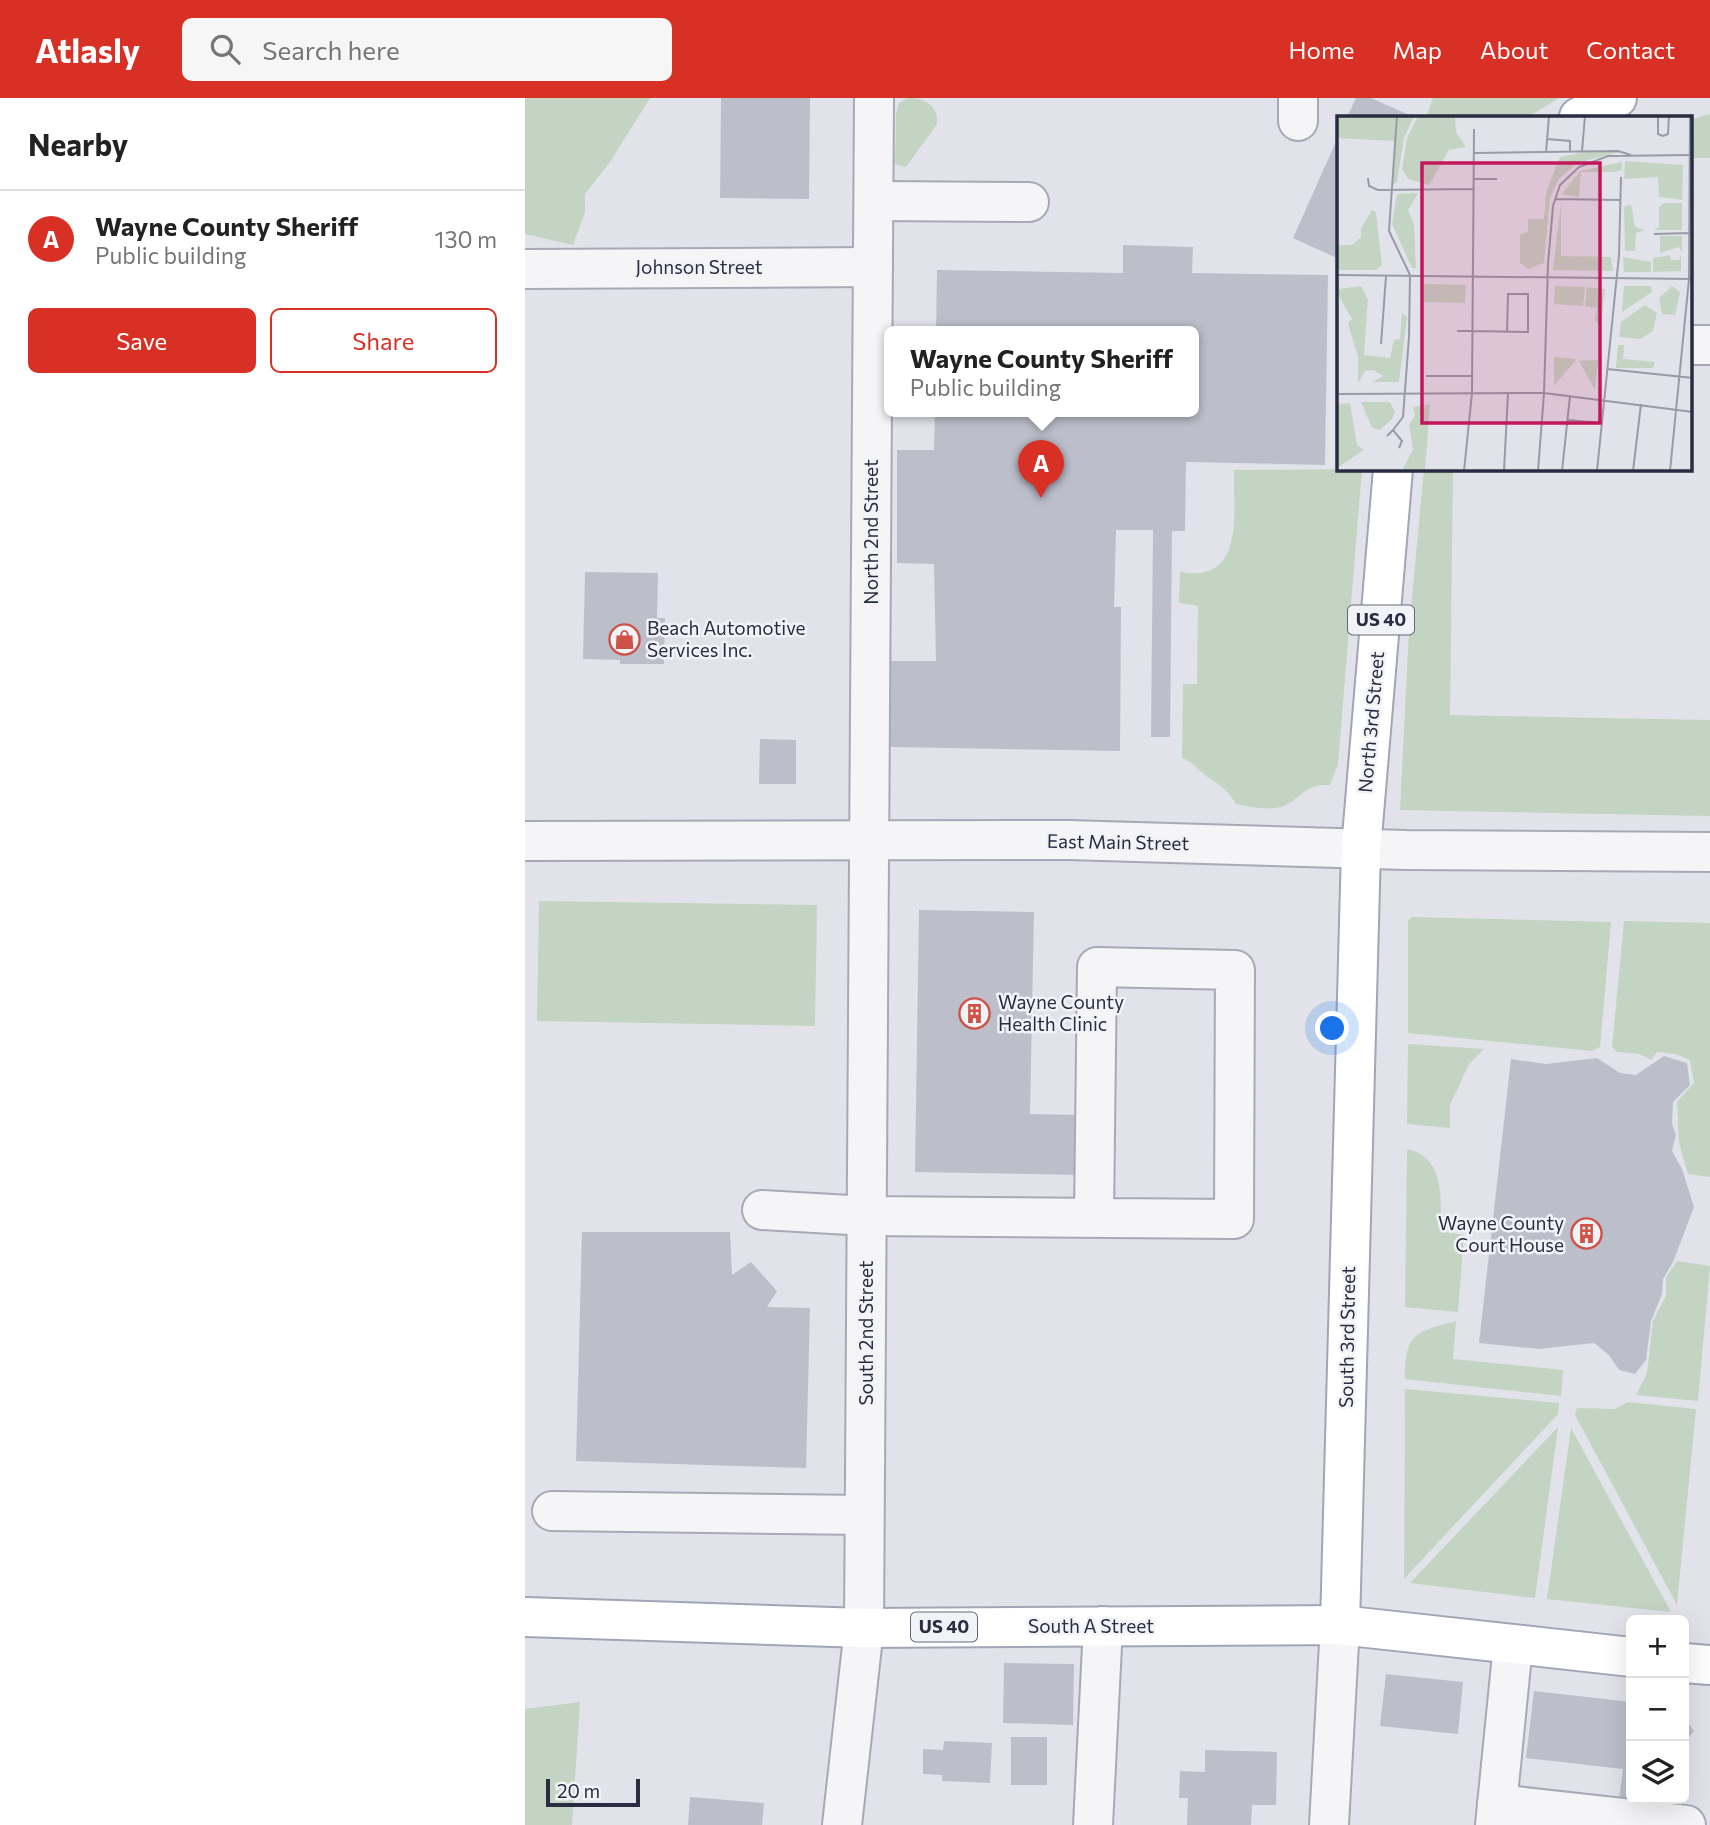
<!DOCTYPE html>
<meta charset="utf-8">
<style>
:root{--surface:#fff;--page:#f6f6f6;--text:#222;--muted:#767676;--line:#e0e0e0;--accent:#d93025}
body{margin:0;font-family:Commissioner,sans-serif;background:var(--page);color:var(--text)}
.controls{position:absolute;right:21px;bottom:21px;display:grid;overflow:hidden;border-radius:10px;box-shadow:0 7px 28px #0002}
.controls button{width:63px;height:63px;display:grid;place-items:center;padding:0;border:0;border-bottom:2px solid var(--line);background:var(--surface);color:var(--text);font:35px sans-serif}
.scale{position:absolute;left:21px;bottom:18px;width:94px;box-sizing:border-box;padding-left:7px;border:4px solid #2a2d42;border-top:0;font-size:19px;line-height:24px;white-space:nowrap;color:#2a2d42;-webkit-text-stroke:5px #f2f3f7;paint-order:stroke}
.you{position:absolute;left:808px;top:931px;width:24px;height:24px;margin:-18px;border:5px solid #fff;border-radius:50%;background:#1a73e8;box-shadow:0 0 0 10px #1a73e833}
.badge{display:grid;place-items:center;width:46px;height:46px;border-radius:50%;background:var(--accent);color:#fff;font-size:23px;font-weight:700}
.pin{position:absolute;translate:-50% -58px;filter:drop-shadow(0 2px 4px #0008)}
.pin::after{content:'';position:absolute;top:37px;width:24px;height:21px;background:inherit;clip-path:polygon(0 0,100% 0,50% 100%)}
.popup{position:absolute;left:359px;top:228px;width:315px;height:91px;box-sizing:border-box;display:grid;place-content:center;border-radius:10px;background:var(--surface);filter:drop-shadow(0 2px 5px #0005);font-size:23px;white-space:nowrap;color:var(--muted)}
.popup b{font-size:26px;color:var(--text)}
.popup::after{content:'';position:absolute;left:50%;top:100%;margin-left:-14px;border:14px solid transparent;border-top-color:var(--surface)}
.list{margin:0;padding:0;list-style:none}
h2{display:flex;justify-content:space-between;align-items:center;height:91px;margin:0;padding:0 28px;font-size:30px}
h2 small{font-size:23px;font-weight:400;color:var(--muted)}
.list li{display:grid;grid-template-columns:46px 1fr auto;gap:21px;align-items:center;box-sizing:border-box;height:98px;padding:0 28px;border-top:2px solid var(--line)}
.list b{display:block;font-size:26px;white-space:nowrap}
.list p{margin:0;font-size:23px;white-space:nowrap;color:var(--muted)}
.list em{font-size:23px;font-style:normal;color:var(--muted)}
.actions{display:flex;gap:14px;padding:21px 28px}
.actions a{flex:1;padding:16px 0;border:2px solid var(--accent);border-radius:10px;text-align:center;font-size:24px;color:var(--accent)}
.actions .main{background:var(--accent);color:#fff}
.icon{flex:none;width:38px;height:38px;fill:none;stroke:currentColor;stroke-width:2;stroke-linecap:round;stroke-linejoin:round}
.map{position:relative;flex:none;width:1185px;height:1727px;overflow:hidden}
header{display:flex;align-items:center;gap:42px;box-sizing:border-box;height:98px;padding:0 35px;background:var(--accent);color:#fff}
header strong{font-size:33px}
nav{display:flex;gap:38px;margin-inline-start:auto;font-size:24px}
.search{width:490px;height:63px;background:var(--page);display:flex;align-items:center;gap:18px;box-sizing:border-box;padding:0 24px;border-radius:10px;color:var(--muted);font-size:26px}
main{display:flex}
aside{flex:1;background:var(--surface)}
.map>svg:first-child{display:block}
.green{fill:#c3d4c3}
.building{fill:#bcbeca}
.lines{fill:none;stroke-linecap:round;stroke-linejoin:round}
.minor-casing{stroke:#a7a9b4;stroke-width:42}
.major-casing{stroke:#a1a5b6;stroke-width:42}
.minor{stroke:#f5f5f8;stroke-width:38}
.major{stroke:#fff;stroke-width:38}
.labels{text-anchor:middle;stroke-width:5;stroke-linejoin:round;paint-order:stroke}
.shield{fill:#f2f3f7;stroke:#666878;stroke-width:2}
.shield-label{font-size:18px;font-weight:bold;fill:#2a2d42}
.street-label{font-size:19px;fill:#2a2d42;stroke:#f2f3f7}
.poi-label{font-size:19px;fill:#2a2d42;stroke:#f2f3f7;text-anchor:start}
.inset-road{fill:none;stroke:#989aa7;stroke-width:2}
.view{fill:#c2185b;fill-opacity:0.15;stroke:#c2185b;stroke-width:3.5}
.inset-edge{fill:none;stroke:#2a2d42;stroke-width:3.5}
</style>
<header>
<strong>Atlasly</strong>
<div class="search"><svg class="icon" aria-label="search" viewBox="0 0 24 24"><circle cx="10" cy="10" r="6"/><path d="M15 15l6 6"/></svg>Search here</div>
<nav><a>Home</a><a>Map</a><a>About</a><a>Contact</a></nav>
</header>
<main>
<aside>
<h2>Nearby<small></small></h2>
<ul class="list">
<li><span class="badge">A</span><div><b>Wayne County Sheriff</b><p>Public building</p></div><em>130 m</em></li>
</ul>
<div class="actions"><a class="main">Save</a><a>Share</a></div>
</aside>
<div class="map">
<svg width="1185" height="1727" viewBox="0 0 1185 1727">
<rect width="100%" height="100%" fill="#e2e3ea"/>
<!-- green -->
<g class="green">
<path d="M0,0H125L85,64L60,96V114L48,147L0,136Z"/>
<path d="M383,0C400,0 413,7 412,26L381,69L370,66L371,16L374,5Z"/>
<path d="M908,0H1034L1003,19H901Z"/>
<path d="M1185,16V60H1166V21Z"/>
<path d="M837,371L813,666L805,687C780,686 781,696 761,707C747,714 726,709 711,706C700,689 696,688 681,678C672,671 668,664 657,660L658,586H672L673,508L654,505L655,474C721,486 708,414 709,372Z"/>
<path d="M899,371H928L925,617L1185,622V718L875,712L884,532Z"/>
<path d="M14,803L292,807L290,928L12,923Z"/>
<path d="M887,819L1086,824L1075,949L1067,953L883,935V823Z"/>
<path d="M1099,823L1185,825V1079L1163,1076L1154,1045L1152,1004L1169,985L1165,962L1150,956L1132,954L1126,962L1115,956L1092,954L1087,949Z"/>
<path d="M883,946L959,951L944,966L925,1007V1030L882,1026Z"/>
<path d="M882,1051C921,1060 916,1101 915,1133L939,1137L933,1214L880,1209Z"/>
<path d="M1152,1163L1185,1168L1173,1303L1111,1297L1122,1275L1128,1223L1141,1198V1179Z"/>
<path d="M931,1223L928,1261L1038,1272L1036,1298L880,1281C880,1235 890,1234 931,1223Z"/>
<path d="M880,1291L1034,1305L1033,1316L879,1481Z"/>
<path d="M1103,1304L1171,1311L1152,1507L1050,1317L1052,1310L1090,1311Z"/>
<path d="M1033,1329L1010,1500L885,1485Z"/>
<path d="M1046,1330L1146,1514L1022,1501Z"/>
<path d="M55,1604L47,1727H0V1611Z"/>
</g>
<!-- building -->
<g class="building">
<path d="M196,0H285L284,101L195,100Z"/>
<path d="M831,0H846L889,19H822Z"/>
<path d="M814,37V161L768,140Z"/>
<path d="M598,147L668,149L667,175L803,177L800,367L661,364L660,433H647L645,639H626L628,432H591L589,509H596L595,653L365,649L366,563H411L409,466L372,465V352H409L410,314H668V234H411L412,172L598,175Z"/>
<path d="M60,474L133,475L132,520H140L139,566H95V562L58,561Z"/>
<path d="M235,641L271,642V686H234Z"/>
<path d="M394,812L509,814L505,1016L557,1017L556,1077L390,1074Z"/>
<path d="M1139,958L1162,965L1165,987L1148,1004L1147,1026L1151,1037L1147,1053L1157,1071L1169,1109L1148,1164L1138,1181L1137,1196L1126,1223L1121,1262L1110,1276L1094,1272L1084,1257L1069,1245L1014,1251L954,1245L986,961L1021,966L1072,960L1095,975L1111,977Z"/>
<path d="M57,1134H205L207,1177L226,1164L252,1193L242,1209L285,1210L281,1370L51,1363Z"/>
<path d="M479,1565L549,1566L548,1627L478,1625Z"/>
<path d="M861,1576L938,1584L933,1636L855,1628Z"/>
<path d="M1009,1593L1106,1604V1701H1157L1156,1709L1094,1701L1098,1671L1001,1660Z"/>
<path d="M1159,1619L1169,1633L1164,1639L1160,1670Z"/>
<rect x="486" y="1639" width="36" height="48"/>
<path d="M419,1643L467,1645L465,1685L417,1683V1677L398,1676V1651L418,1652Z"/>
<path d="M680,1652L752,1654L751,1707H727L726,1727H662L663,1700H654L655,1673L680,1674Z"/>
<path d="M165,1699L239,1705L237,1727H163Z"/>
</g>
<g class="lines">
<defs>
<g id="minor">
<path d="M773,23V0"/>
<path d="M349,103L504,104"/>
<path d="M0,171L348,169"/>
<path d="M1166,247H1185"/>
<path d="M0,743L543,742L881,752L1185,754"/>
<path d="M237,1112L342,1118L709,1121L710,872L572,869L569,1119"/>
<path d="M27,1413L339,1417"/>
<path d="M972,1706L1161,1727"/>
<path d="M317,1727L339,1530L349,0"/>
<path d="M568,1727L578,1528"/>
<path d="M804,1727L815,1527"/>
<path d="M970,1727L988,1547"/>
</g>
<g id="major">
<path d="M1054,19L1092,0"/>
<path d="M0,1519L339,1530L815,1527L1106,1559"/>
<path d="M815,1527L836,751L868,371"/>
<path d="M1159,1565L1185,1567"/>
</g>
</defs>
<!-- minor casing -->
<use href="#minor" class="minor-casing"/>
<!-- major casing -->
<use href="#major" class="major-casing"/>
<!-- minor -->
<use href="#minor" class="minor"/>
<!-- major -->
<use href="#major" class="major"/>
</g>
<!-- icons -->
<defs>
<symbol id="shop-ring" viewBox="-11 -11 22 22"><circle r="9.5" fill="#f2f3f7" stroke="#ce5248" stroke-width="1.5"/><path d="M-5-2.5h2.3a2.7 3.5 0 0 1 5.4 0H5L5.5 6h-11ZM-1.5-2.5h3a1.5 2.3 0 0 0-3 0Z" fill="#ce5248"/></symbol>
<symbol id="building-ring" viewBox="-11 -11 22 22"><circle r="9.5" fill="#f2f3f7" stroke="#ce5248" stroke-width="1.5"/><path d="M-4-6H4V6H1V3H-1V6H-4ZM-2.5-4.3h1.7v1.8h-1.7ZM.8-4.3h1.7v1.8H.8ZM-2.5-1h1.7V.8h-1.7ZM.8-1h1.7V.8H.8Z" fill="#ce5248"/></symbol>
</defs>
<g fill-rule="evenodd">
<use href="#shop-ring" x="82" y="524" width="35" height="35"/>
<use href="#building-ring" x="432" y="898" width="35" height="35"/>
<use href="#building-ring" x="1044" y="1118" width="35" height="35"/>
</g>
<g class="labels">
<!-- shield labels -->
<g class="shield">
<rect x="823" y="507.5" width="66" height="29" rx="5"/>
<rect x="386" y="1514.5" width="66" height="29" rx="5"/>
</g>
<g class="shield-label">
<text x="856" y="528">US 40</text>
<text x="419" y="1535">US 40</text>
</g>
<!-- street labels -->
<g class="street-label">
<text x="174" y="176">Johnson Street</text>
<text transform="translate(346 434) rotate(-90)" y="7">North 2nd Street</text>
<text transform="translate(846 624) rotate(-85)" y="7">North 3rd Street</text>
<text transform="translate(593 744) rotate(1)" y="7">East Main Street</text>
<text transform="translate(341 1235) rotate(-90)" y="7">South 2nd Street</text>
<text transform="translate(822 1239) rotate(-89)" y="7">South 3rd Street</text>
<text x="566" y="1535">South A Street</text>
</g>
<!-- poi labels -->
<g class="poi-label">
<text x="122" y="537">Beach Automotive<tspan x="122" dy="22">Services Inc.</tspan></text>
<text x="473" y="911">Wayne County<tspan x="473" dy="22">Health Clinic</tspan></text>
<text x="1039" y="1132" text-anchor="end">Wayne County<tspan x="1039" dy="22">Court House</tspan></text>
</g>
</g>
<!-- overview -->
<g transform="translate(812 18)">
<rect width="355" height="355" fill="#e2e3ea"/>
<path d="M0,0H77L67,22L60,66L55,69L57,25L0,22ZM81,0H118L119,16L129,31L112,34L92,69L71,63L65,53L70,22ZM249,36H282L240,47L222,63L213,82L207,147L191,153L183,147V119L191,115V103H207L209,76L223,41ZM288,45L346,49L345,84L322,81L321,61L287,63ZM285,46V54L276,56H244L242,81L225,78L243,55ZM81,77L71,94L77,108L79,152H75L55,108L60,78ZM224,87V140L274,141L276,155L216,154ZM327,87H345V114H317L322,111V91ZM294,88L298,111L308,114L299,117L298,135H288L287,91ZM35,94L39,96L45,149L39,154H0V129H15L24,121V112ZM323,120H345V137L342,131L323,137ZM333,139L334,144H342L344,139V155L316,156V142ZM286,141L314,146V156H287ZM87,168L129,169L128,187L86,186ZM24,170L31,183L27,239L53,242L57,224L63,223L65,197L70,201L62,266H35L47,260L36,254L28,255L21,267V241L11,207L15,203L1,179L2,173ZM218,170L248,171L246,190L217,188ZM287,170H314L315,176L285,196ZM335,170L343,176L338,199L325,198L322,182ZM250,171L268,173L264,210L258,204L260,192L248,190ZM308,189L320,197L316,215L303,223L282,221L284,206ZM281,229H287L286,243L318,246L316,252H279ZM217,241L240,243L217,270ZM261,244L258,274L242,245ZM24,286H53L58,296L55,303L43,314L35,312ZM13,287L20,329L27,334L0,352V288ZM93,288L88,355H65L76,333L72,308L78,300L76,291Z" fill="#c3d4c3"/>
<path class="inset-road" d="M321,0V18L326,20L331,18L332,0M210,23L233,25V35M245,35L248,0M137,37L281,35L294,39M209,37L212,0M31,62L32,70L41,74L137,73M137,63H160M218,83L284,84M317,118L353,117M0,159L355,163M120,215H136L191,216V178H171L170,216M44,228L49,160M270,253L356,262M89,260H136M207,277L211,148L216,90L223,69L242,51L271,40L356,39M0,278L207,277L356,296M231,304L264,307M56,314L66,301L72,221L73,159L52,115L60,0M50,320L56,314L65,325L62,332M127,355L135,277L137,13M167,355L171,277M201,355L207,277M225,355L233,280M260,355L282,139L284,61M296,355L304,288M333,355L352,163L353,0"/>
<path class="view" d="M85,47H263V307H85Z"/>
<rect width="355" height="355" class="inset-edge"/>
</g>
</svg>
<div class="controls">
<button>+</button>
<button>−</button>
<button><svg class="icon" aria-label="layers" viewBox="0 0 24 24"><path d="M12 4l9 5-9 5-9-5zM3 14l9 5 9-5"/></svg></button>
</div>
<div class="scale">20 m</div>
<div class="you"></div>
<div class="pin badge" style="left:516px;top:400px">A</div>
<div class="popup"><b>Wayne County Sheriff</b>Public building</div>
</div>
</main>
